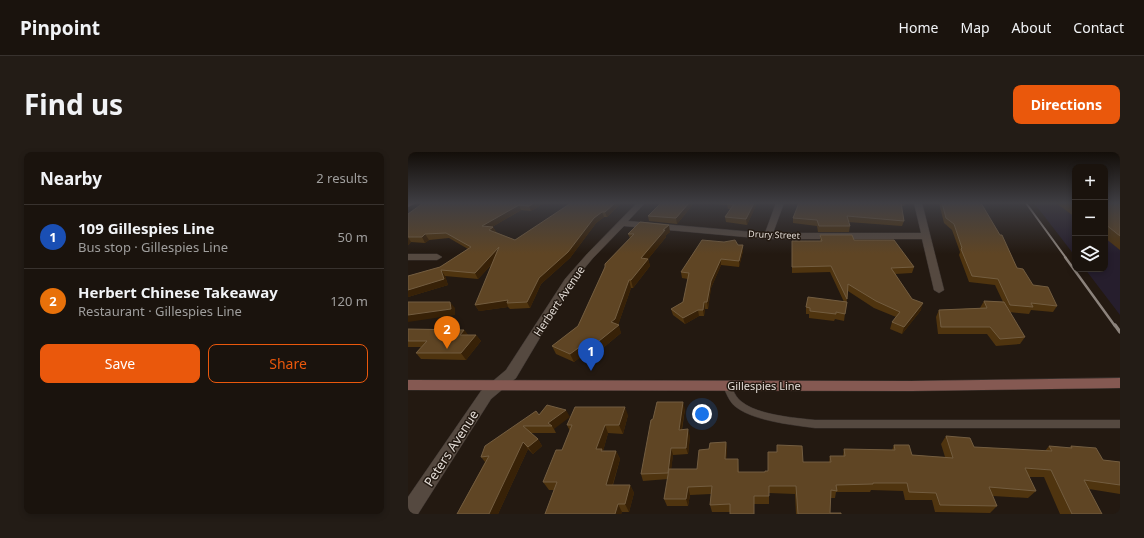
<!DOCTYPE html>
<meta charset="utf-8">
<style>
:root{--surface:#1a130d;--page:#231c16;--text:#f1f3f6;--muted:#9f9e9d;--line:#38322e;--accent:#ea580c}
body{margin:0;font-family:"Noto Sans",sans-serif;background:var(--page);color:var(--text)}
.controls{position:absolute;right:12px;top:12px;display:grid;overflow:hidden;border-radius:8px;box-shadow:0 2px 6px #0003}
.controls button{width:36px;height:36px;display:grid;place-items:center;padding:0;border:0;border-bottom:1px solid var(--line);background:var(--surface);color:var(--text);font:20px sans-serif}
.you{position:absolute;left:294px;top:262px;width:14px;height:14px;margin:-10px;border:3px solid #fff;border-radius:50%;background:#1a73e8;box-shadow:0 0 0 6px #1a73e833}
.badge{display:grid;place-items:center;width:26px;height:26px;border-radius:50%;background:var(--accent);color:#fff;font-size:13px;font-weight:700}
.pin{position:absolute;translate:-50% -33px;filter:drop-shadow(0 1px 2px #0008)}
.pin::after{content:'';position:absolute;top:21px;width:14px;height:12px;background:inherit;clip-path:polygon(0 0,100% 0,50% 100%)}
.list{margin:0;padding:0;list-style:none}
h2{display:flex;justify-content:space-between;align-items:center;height:52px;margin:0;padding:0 16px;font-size:17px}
h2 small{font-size:13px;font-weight:400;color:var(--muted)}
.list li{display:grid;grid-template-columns:26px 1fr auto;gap:12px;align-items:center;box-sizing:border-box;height:64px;padding:0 16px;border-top:1px solid var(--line)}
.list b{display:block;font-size:15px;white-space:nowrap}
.list p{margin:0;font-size:13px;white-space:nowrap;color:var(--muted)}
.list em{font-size:13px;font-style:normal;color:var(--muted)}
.actions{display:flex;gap:8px;padding:12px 16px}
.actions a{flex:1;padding:9px 0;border:1px solid var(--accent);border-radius:8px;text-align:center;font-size:14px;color:var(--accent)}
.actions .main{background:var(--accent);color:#fff}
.icon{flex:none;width:22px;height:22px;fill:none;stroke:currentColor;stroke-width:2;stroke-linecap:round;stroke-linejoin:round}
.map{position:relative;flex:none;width:712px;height:362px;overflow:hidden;border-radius:8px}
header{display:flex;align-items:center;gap:24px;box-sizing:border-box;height:56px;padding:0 20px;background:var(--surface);border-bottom:1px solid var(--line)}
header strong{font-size:19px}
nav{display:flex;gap:22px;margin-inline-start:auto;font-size:14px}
.intro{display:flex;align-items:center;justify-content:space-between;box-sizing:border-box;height:96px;padding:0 24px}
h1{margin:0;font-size:28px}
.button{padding:10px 18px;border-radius:8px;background:var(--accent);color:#fff;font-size:14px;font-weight:700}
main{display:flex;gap:24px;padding:0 24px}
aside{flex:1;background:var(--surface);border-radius:8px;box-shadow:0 2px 6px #0003}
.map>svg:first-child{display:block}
.industrial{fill:#261e2d}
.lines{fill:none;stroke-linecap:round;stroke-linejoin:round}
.lane-casing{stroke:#3b332f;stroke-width:1}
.street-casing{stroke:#3b332f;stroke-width:1}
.secondary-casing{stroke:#3b332f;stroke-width:1}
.lane{fill:#554940;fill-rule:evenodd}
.street{fill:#554940;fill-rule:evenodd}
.secondary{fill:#855952;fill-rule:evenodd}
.rail-far2{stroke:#8c837c;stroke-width:2}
.rail-far1{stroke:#8c837c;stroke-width:2.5}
.rail{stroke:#8c837c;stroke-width:3.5}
.wall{fill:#4f340f}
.shaded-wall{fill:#372107}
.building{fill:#5f4524;stroke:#735d40}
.labels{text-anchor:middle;stroke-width:3;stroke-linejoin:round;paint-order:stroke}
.far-street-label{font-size:9px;fill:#e1dad4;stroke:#231911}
.street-label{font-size:11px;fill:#e1dad4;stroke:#231911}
.near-street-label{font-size:13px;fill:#e1dad4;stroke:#231911}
</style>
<header>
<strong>Pinpoint</strong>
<nav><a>Home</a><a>Map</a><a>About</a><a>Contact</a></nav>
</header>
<div class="intro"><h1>Find us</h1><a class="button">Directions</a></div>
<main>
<aside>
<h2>Nearby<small>2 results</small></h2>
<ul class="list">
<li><span class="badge" style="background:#1a4fb4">1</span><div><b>109 Gillespies Line</b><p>Bus stop · Gillespies Line</p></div><em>50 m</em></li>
<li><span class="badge" style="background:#e8710a">2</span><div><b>Herbert Chinese Takeaway</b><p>Restaurant · Gillespies Line</p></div><em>120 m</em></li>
</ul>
<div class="actions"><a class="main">Save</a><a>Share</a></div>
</aside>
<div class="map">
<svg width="712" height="362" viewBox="0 0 712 362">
<rect width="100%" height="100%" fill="#231911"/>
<!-- industrial -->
<g class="industrial">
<path d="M626,51H667V104Z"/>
<path d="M697,51H712V163L677,117H697Z"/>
</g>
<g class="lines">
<defs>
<path id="lane" d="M319,231L322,232C325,238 328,246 334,250C350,263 387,266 407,268H712V276H407C385,273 346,269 328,255C322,251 318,241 315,234L316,232Z"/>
<g id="street">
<path d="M229,51H237L220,69L357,81L368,51H376L365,81H513L506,51H514L536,138L531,141L526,138L514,87H360L216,74L185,106L165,130L108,226L83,247L10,362H0V345L73,239L98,218L157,127L179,102Z"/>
<path d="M0,102H29L34,105L29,108H0Z"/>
</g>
<g id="secondary">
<path d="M0,51H8L0,55Z"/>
<path d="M712,226V236L503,239L0,238V228L503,229Z"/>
</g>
</defs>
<!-- lane casing -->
<use href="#lane" class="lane-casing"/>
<!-- street casing -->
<use href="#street" class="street-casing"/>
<!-- secondary casing -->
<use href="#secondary" class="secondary-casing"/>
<!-- lane -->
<use href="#lane" class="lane"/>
<!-- street -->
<use href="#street" class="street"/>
<!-- secondary -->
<use href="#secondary" class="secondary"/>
<!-- rail-far2 -->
<path class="rail-far2" d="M618,51L658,106"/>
<!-- rail-far1 -->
<path class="rail-far1" d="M657,105L707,174"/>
<!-- rail -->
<path class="rail" d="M707,173L712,180"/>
</g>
<!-- wall -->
<g class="wall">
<path d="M136,51L123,59L113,58L110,60L84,75H85L88,80L107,88L213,51L199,65H196L188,71L162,106L133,132L122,156L102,157L100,155L71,159L67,153L85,111L70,127L37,124L40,133L0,145V124L32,115L60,97L41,86L21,88L17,91L3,90L0,93V62Z"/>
<path d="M286,51L269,72L241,69L240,64Z"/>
<path d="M306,51H349L339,73L318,70L317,65L323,57H320L319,53L306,52Z"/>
<path d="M391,51H497L496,54H494L496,69L494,74L440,70L442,74L441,80H410L409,74L385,71V66Z"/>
<path d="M531,51H573L609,116L625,133L649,154L645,160L623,158L621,162L601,160L617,185L612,192L588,194L579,182H530L528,165L531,158L572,156L576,149L595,150L587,133L561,130L551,103L552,100L544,78L536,71Z"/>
<path d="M648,51H667V65Z"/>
<path d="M697,51L712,53V98L697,86Z"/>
<path d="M262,80L258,83V85L240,107L242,114L225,136H223L210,173L213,181L184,205L176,202L166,210L148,202L144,194L170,174L197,115L222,86L220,82Z"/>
<path d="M412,83L446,88L506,115L504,121L487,122L504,147L513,158L494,182L482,177L484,170L488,165L466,156L440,139L436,169L427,167L426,169L401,166V162H398V155L436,150L422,120L384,121V89H412Z"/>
<path d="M316,90L330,93H335V99L331,115L313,113L303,136L300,157H297L296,164H291L277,172L265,163L263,157L275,150L280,127L274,126L273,120Z"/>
<path d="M0,177L56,178L60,183H68L73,189L58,208L13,207L8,201L13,195H0Z"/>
<path d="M139,253L146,277L148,281H123L130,287L134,294L125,302L120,297L90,362H49L77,310L73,305L131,263Z"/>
<path d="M277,257L274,278L282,284L280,302L265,303L263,317H289L301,297L318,290L319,298L318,307H330L331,320H357L360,319L369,300V293L395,310H421L422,304H435L436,297L484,298L486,293L504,303L537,305L533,292L538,284L566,295L637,299L641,294L661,296L663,294L695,308L712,310V342L681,337L694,362H652L636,325H621L628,339L620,346L585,344L589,354L582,361L527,360L524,348H497L495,339L463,338L462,340H428L427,346H422V361L433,362H388L387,342L361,341V352H346L322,360H304L302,353L303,342L282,343L280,354H259L256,347L260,327L235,329L233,322L245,267Z"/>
<path d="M220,263L215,282L200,281L195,299H208L212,307L205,333H222L226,341L221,360H214L213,362H137L146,338H141L135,330L154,298L162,279L159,273Z"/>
</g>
<!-- shaded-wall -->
<g class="shaded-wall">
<path d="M126,51H136L123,59L121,54Z"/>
<path d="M207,51H213L199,65L197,60Z"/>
<path d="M281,51H286L269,72L268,66Z"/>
<path d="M346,51H349L339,73L338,67Z"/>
<path d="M111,53L113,58L77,79L74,74Z"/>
<path d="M194,60L196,65L188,71L162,106L133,132L122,156L119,150L131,126L186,66Z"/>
<path d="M261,73L262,80L258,83V85L240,107L242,114L225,136L223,128L233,106L255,78Z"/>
<path d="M85,75L88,81L81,78Z"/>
<path d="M17,82L21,88L17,91L14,85Z"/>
<path d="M0,85L3,90L0,93Z"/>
<path d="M335,93V99L331,115V109Z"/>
<path d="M91,95L94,101L70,127L67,121Z"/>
<path d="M313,107V113L303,136L300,157L299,150L303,129Z"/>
<path d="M33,118L37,124L40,133L0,145V138Z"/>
<path d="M221,128L223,136L210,173H211L213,181L184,205L181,197L203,170Z"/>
<path d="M100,148L99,151L100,155L71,159L67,153Z"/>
<path d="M42,150L47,156V163L0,170V163Z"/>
<path d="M296,150L297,157L296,164L295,158Z"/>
<path d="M515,151L513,158L494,182L496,175Z"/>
<path d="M290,158L291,164L277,172L275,166Z"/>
<path d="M56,178L61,184L52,183Z"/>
<path d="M68,183L73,189L58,208L53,201Z"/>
<path d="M173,194L176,202L166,210L162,202Z"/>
<path d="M275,250L277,257L272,285L271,278Z"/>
<path d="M217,255L220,263L215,282L211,273Z"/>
<path d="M158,258L162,265L146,277L144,274L140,271Z"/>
<path d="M197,273L200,281L195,299L188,297Z"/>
<path d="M280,277L282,284L280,302L278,296Z"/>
<path d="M130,287L134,294L125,302L120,295Z"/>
<path d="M115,290L120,297L90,362H81Z"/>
<path d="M318,290L319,298L318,315L317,307Z"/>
<path d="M263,296L265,303L262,327L260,321Z"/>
<path d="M208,299L212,307L202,341L198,333Z"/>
<path d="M222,333L226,341L221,360L217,352Z"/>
<path d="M280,335L282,343L280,354L278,347Z"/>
<path d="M210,352L214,360L213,362H207Z"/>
</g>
<!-- building -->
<g class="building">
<path d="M15,51H126L121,54L111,53L74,74L85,75L81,78L107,88L163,51H207L197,60H194L186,66L160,100L131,126L119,150L99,151L100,148L67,153L91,95L67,121L33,118L36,127L0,138V124L32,115L63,95L38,81L17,82L14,85H0V62Z"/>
<path d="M253,51H281L268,66L240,64Z"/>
<path d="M320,51H346L338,67L317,65L326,52H319Z"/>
<path d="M391,51H493L496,69L439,64L442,74H411L409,68L385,66Z"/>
<path d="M534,51H573L592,83H594L609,116L615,117L625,133L640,135L649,154L623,151L625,155L602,153L590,127L564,124L553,97L554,96L546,72L538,66Z"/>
<path d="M697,51H709L712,53V84L697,72Z"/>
<path d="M232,70L261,73L255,78H257L233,106L240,107L223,128H221L207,167L203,170L211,173L181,197L173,194L162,202L144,194L170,174L197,115V112L226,82H220Z"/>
<path d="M412,83H444L446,88H486L506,115L483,116L504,147L515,151L496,175L484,170L492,160L468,149L440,132L439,147L423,114L384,115V89H414Z"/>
<path d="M294,88L316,90L327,88L330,93H335L331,109L313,107L303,129L299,150H296L295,158H290L275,166L263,157L275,150L281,121L273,120Z"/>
<path d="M400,145L439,150L437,162L428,160V162L402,159V156L398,155Z"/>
<path d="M576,149L596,150L617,185L592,187L582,175H533L531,158L579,156Z"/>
<path d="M0,150H42L43,157L0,163Z"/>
<path d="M0,177L56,178L52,183H68L53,201H8L19,189H0Z"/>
<path d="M249,250H275L271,278L280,277L278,296H263L260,321L233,322L243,268L245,267Z"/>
<path d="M139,253L158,258L140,271L144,274H115L130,287L120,295L115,290L81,362H49L81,304L73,305L77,294L128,259L131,263Z"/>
<path d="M167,255H217L211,273H197L188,297H194L193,299H208L198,333H222L217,352H210L207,362H137L149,330H135L148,298H154L164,273H159Z"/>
<path d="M538,284L562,286L566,295L644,299L641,294L664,296L663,294L688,296L695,308L712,310V333L676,328L694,362H664L643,318L617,316L628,339L581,335L589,354L532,353L528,341L501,340L499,331H465V332L428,333L429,339L423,338L422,361H433V362H390L388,334H361V344H346V362H322V352L302,353L304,334L280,335L278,347H256L261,317H289L291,298L301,297L302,291L318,290L317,307H330V320H357V319H360V300H369V293L394,294L395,310H423L422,304H437L436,297L487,298L486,293H501L504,303L545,306Z"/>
</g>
<!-- sky -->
<linearGradient id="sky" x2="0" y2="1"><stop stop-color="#130e09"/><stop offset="0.5" stop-color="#3f3e43"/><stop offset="1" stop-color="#3f3e43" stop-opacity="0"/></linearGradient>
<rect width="712" height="102" fill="url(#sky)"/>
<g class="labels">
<!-- far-street labels -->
<g class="far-street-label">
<text transform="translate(366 83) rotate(2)" y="3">Drury Street</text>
</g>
<!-- street labels -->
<g class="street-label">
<text transform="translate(151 149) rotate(-56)" y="4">Herbert Avenue</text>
<text x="356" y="238">Gillespies Line</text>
</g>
<!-- near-street labels -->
<g class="near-street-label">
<text transform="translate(43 296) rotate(-57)" y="5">Peters Avenue</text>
</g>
</g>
</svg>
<div class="controls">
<button>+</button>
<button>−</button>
<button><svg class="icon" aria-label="layers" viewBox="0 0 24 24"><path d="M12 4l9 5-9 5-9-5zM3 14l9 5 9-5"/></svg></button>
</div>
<div class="you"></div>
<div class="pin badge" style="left:183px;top:219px;background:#1a4fb4">1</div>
<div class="pin badge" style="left:39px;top:197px;background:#e8710a">2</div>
</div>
</main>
